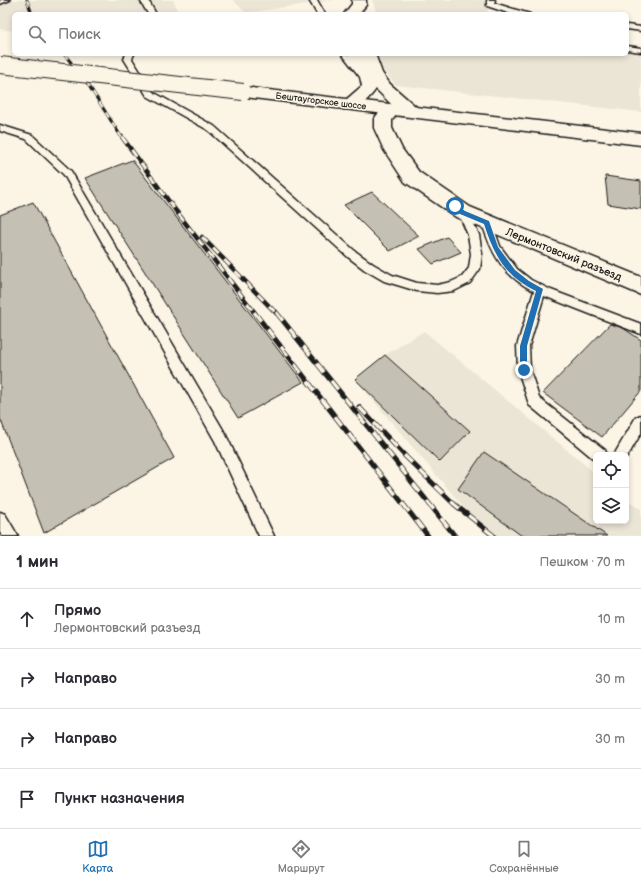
<!DOCTYPE html>
<html lang="ru">
<meta charset="utf-8">
<style>
:root{--surface:#fff;--page:#f2f2f3;--text:#2b2b33;--muted:#7c7c81;--line:#e1e1e2;--accent:#1f6fb2}
body{margin:0;font-family:"Balsamiq Sans",sans-serif;background:var(--page);color:var(--text)}
.controls{position:absolute;right:12px;bottom:12px;display:grid;overflow:hidden;border-radius:6px;box-shadow:0 2px 6px #0003}
.controls button{width:36px;height:36px;display:grid;place-items:center;padding:0;border:0;border-bottom:1px solid var(--line);background:var(--surface);color:var(--text);font:20px sans-serif}
.stop{position:absolute;width:12px;height:12px;margin:-9px;border:3px solid #1f6fb2;border-radius:50%;background:#fff}
.stop.end{background:#1f6fb2;border-color:#fff;box-shadow:0 1px 4px #0008}
.list{margin:0;padding:0;list-style:none}
h2{display:flex;justify-content:space-between;align-items:center;height:52px;margin:0;padding:0 16px;font-size:17px}
h2 small{font-size:13px;font-weight:400;color:var(--muted)}
.list li{display:grid;grid-template-columns:26px 1fr auto;gap:12px;align-items:center;box-sizing:border-box;height:60px;padding:0 16px;border-top:1px solid var(--line)}
.list b{display:block;font-size:15px;white-space:nowrap}
.list p{margin:0;font-size:13px;white-space:nowrap;color:var(--muted)}
.list em{font-size:13px;font-style:normal;color:var(--muted)}
.icon{flex:none;width:22px;height:22px;fill:none;stroke:currentColor;stroke-width:2;stroke-linecap:round;stroke-linejoin:round}
.map{position:relative;flex:none;width:641px;height:536px;overflow:hidden}
.search{position:absolute;background:var(--surface);box-shadow:0 2px 6px #0003;left:12px;right:12px;top:12px;height:44px;display:flex;align-items:center;gap:10px;box-sizing:border-box;padding:0 14px;border-radius:6px;color:var(--muted);font-size:15px}
.sheet{height:292px;background:var(--surface)}
nav{display:flex;justify-content:space-around;align-items:center;box-sizing:border-box;height:56px;border-top:1px solid var(--line);background:var(--surface);font-size:11px;color:var(--muted)}
nav a{display:grid;justify-items:center;gap:2px}
nav .on{color:var(--accent)}
.map>svg:first-child{display:block}
.built{fill:#ebe5d6}
.building{fill:#c4c0b3;stroke:#1c1c1c}
.lines{fill:none;stroke-linecap:round;stroke-linejoin:round}
.service-casing{stroke:#1c1c1c;stroke-width:3}
.minor-casing{stroke:#1c1c1c;stroke-width:3}
.secondary-casing{stroke:#1c1c1c;stroke-width:3}
.service{fill:#fcf5e5;fill-rule:evenodd}
.minor{fill:#fcf5e5;fill-rule:evenodd}
.secondary{fill:#fcf5e5;fill-rule:evenodd}
.rail-far2-casing{stroke:#1c1c1c;stroke-width:3}
.rail-far1-casing{stroke:#1c1c1c;stroke-width:4.5}
.rail-casing{stroke:#1c1c1c;stroke-width:5}
.rail-far2{stroke:#fcf5e5;stroke-width:2;stroke-dasharray:6;stroke-linecap:butt}
.rail-far1{stroke:#fcf5e5;stroke-width:3;stroke-dasharray:8;stroke-linecap:butt}
.rail{stroke:#fcf5e5;stroke-width:3.5;stroke-dasharray:11;stroke-linecap:butt}
.secondary-bridge-casing{stroke:#1c1c1c;stroke-width:18;stroke-linecap:butt}
.secondary-bridge{stroke:#fcf5e5;stroke-width:16}
.route{fill:#1f6fb2}
.labels{text-anchor:middle;stroke-width:3;stroke-linejoin:round;paint-order:stroke}
.far-street-label{font-size:9px;fill:#1c1c1c;stroke:#fcf5e5}
.street-label{font-size:11px;fill:#1c1c1c;stroke:#fcf5e5}
</style>
<div class="map">
<svg width="641" height="536" viewBox="0 0 641 536">
<rect width="100%" height="100%" fill="#fcf5e5"/>
<filter id="ink" filterUnits="userSpaceOnUse"><feTurbulence type="fractalNoise" baseFrequency=".025" numOctaves="2"/><feDisplacementMap in="SourceGraphic" scale="8" xChannelSelector="R" yChannelSelector="G"/><feConvolveMatrix kernelMatrix="1 2 1 2 8 2 1 2 1" color-interpolation-filters="sRGB"/></filter>
<g filter="url(#ink)">
<!-- built -->
<g class="built">
<path d="M0,0H173L177,8L174,14H14V31L0,29Z"/>
<path d="M233,0H335L246,13Z"/>
<path d="M372,0H489L488,14H375L376,11Z"/>
<path d="M627,44L641,45V112L396,85L375,61L374,54H627Z"/>
<path d="M424,331L596,474V521H626V499L641,509V536H488L355,379L385,355Z"/>
</g>
<!-- building -->
<g class="building">
<path d="M132,160L303,382L238,418L85,178Z"/>
<path d="M605,176L641,181V209L608,204Z"/>
<path d="M372,192L419,236L390,251L344,205Z"/>
<path d="M33,202L174,458L44,533L0,418V215Z"/>
<path d="M447,237L461,252L433,264L419,249Z"/>
<path d="M610,324L623,328L641,340V391L602,437L543,393Z"/>
<path d="M385,355L470,431L440,462L355,379Z"/>
<path d="M484,452L607,536H522L458,489Z"/>
</g>
<g class="lines">
<defs>
<g id="service">
<path d="M0,0H10L0,4Z"/>
<path d="M140,0H148L156,14H148Z"/>
<path d="M309,0H317L325,14H317Z"/>
<path d="M487,0H495L494,3L530,14H511L487,6Z"/>
<path d="M627,25L641,27V31L627,29Z"/>
<path d="M627,46L641,48V52L627,50Z"/>
<path d="M126,54H134L132,59L153,92L214,126L355,251L373,264L392,275L417,283L437,285L451,282L462,277L469,268L471,254L468,235L458,212L459,209H467L468,212L479,235L482,254L480,269L470,283L454,291L437,293L417,291L384,281L365,270L348,257L208,130L147,96L124,59Z"/>
<path d="M0,125L32,135L71,171L225,433L274,536H259L215,441L64,175L26,139L0,131Z"/>
<path d="M487,219L491,220L492,223L500,246L517,269L531,280L551,290L641,324V334L544,296L529,346L530,370L539,398L605,450L607,455H596L595,460L529,405L528,401L518,370L517,346L534,291C503,276 492,254 482,223L483,220Z"/>
<path d="M641,415V433L626,459V455H614L636,417Z"/>
<path d="M0,512L5,514L18,536H2L0,532Z"/>
</g>
<g id="minor">
<path d="M352,0H366V5L359,14H344L352,4Z"/>
<path d="M342,54L359,55V54H375L382,73L390,84L422,112L419,116C411,118 407,116 400,111L392,120V128L402,149L419,172L470,207L641,277V295L456,217L405,182L384,150L374,128V119L377,115L386,106L392,105L376,89C368,100 357,112 343,109L340,105L362,86L360,77Z"/>
</g>
<path id="secondary" d="M243,87L641,133V145L237,96L235,92L237,88Z"/>
</defs>
<!-- service casing -->
<use href="#service" class="service-casing"/>
<!-- minor casing -->
<use href="#minor" class="minor-casing"/>
<!-- secondary casing -->
<use href="#secondary" class="secondary-casing"/>
<!-- service -->
<use href="#service" class="service"/>
<!-- minor -->
<use href="#minor" class="minor"/>
<!-- secondary -->
<use href="#secondary" class="secondary"/>
<defs>
<g id="rail-far2">
<path d="M27,0L32,14"/>
<path d="M64,54L84,78L122,138"/>
</g>
<g id="rail-far1">
<path d="M122,137L176,211L255,313"/>
<path d="M202,237L276,313"/>
</g>
<g id="rail">
<path d="M254,312L428,536"/>
<path d="M276,312L455,536"/>
<path d="M359,407L406,457L454,504L494,536"/>
</g>
</defs>
<!-- rail-far2 casing -->
<use href="#rail-far2" class="rail-far2-casing"/>
<!-- rail-far1 casing -->
<use href="#rail-far1" class="rail-far1-casing"/>
<!-- rail casing -->
<use href="#rail" class="rail-casing"/>
<!-- rail-far2 -->
<use href="#rail-far2" class="rail-far2"/>
<!-- rail-far1 -->
<use href="#rail-far1" class="rail-far1"/>
<!-- rail -->
<use href="#rail" class="rail"/>
<defs>
<path id="secondary-bridge" d="M0,65L243,92"/>
</defs>
<!-- secondary-bridge casing -->
<use href="#secondary-bridge" class="secondary-bridge-casing"/>
<!-- secondary-bridge -->
<use href="#secondary-bridge" class="secondary-bridge"/>
</g>
</g>
<!-- route -->
<path class="route" d="M455,204L465,211L489,221L498,247L515,270L529,281L543,289L527,346V372H521L520,370V346L536,291C505,276 494,255 484,224L460,214L452,206Z"/>
<g class="labels">
<!-- far-street labels -->
<g class="far-street-label">
<text transform="translate(321 101) rotate(7)" y="3">Бештаугорское шоссе</text>
</g>
<!-- street labels -->
<g class="street-label">
<text transform="translate(564 254) rotate(22)" y="4">Лермонтовский разъезд</text>
</g>
</g>
</svg>
<div class="controls">
<button><svg class="icon" aria-label="locate" viewBox="0 0 24 24"><circle cx="12" cy="12" r="6"/><path d="M12 2v4M12 18v4M2 12h4M18 12h4"/></svg></button>
<button><svg class="icon" aria-label="layers" viewBox="0 0 24 24"><path d="M12 4l9 5-9 5-9-5zM3 14l9 5 9-5"/></svg></button>
</div>
<div class="stop" style="left:455px;top:206px"></div>
<div class="stop end" style="left:524px;top:370px"></div>
<div class="search"><svg class="icon" aria-label="search" viewBox="0 0 24 24"><circle cx="10" cy="10" r="6"/><path d="M15 15l6 6"/></svg>Поиск</div>
</div>
<section class="sheet">
<h2>1 мин<small>Пешком · 70 m</small></h2>
<ul class="list">
<li><svg class="icon" aria-label="ahead" viewBox="0 0 24 24"><path d="M12 20V5M6 11l6-6 6 6"/></svg><div><b>Прямо</b><p>Лермонтовский разъезд</p></div><em>10 m</em></li>
<li><svg class="icon" aria-label="right" viewBox="0 0 24 24"><path d="M7 20v-9h11M14 6l5 5-5 5"/></svg><div><b>Направо</b></div><em>30 m</em></li>
<li><svg class="icon" aria-label="right" viewBox="0 0 24 24"><path d="M7 20v-9h11M14 6l5 5-5 5"/></svg><div><b>Направо</b></div><em>30 m</em></li>
<li><svg class="icon" aria-label="arrive" viewBox="0 0 24 24"><path d="M6 21V4h12l-3 4 3 4H6"/></svg><div><b>Пункт назначения</b></div></li>
</ul>
</section>
<nav>
<a class="on"><svg class="icon" aria-label="map" viewBox="0 0 24 24"><path d="M3 6l6-2 6 2 6-2v14l-6 2-6-2-6 2zM9 4v14M15 6v14"/></svg>Карта</a>
<a><svg class="icon" aria-label="directions" viewBox="0 0 24 24"><path d="M12 3l9 9-9 9-9-9zM9 14v-3h6M13 9l2 2-2 2"/></svg>Маршрут</a>
<a><svg class="icon" aria-label="saved" viewBox="0 0 24 24"><path d="M7 4h10v16l-5-4-5 4z"/></svg>Сохранённые</a>
</nav>
